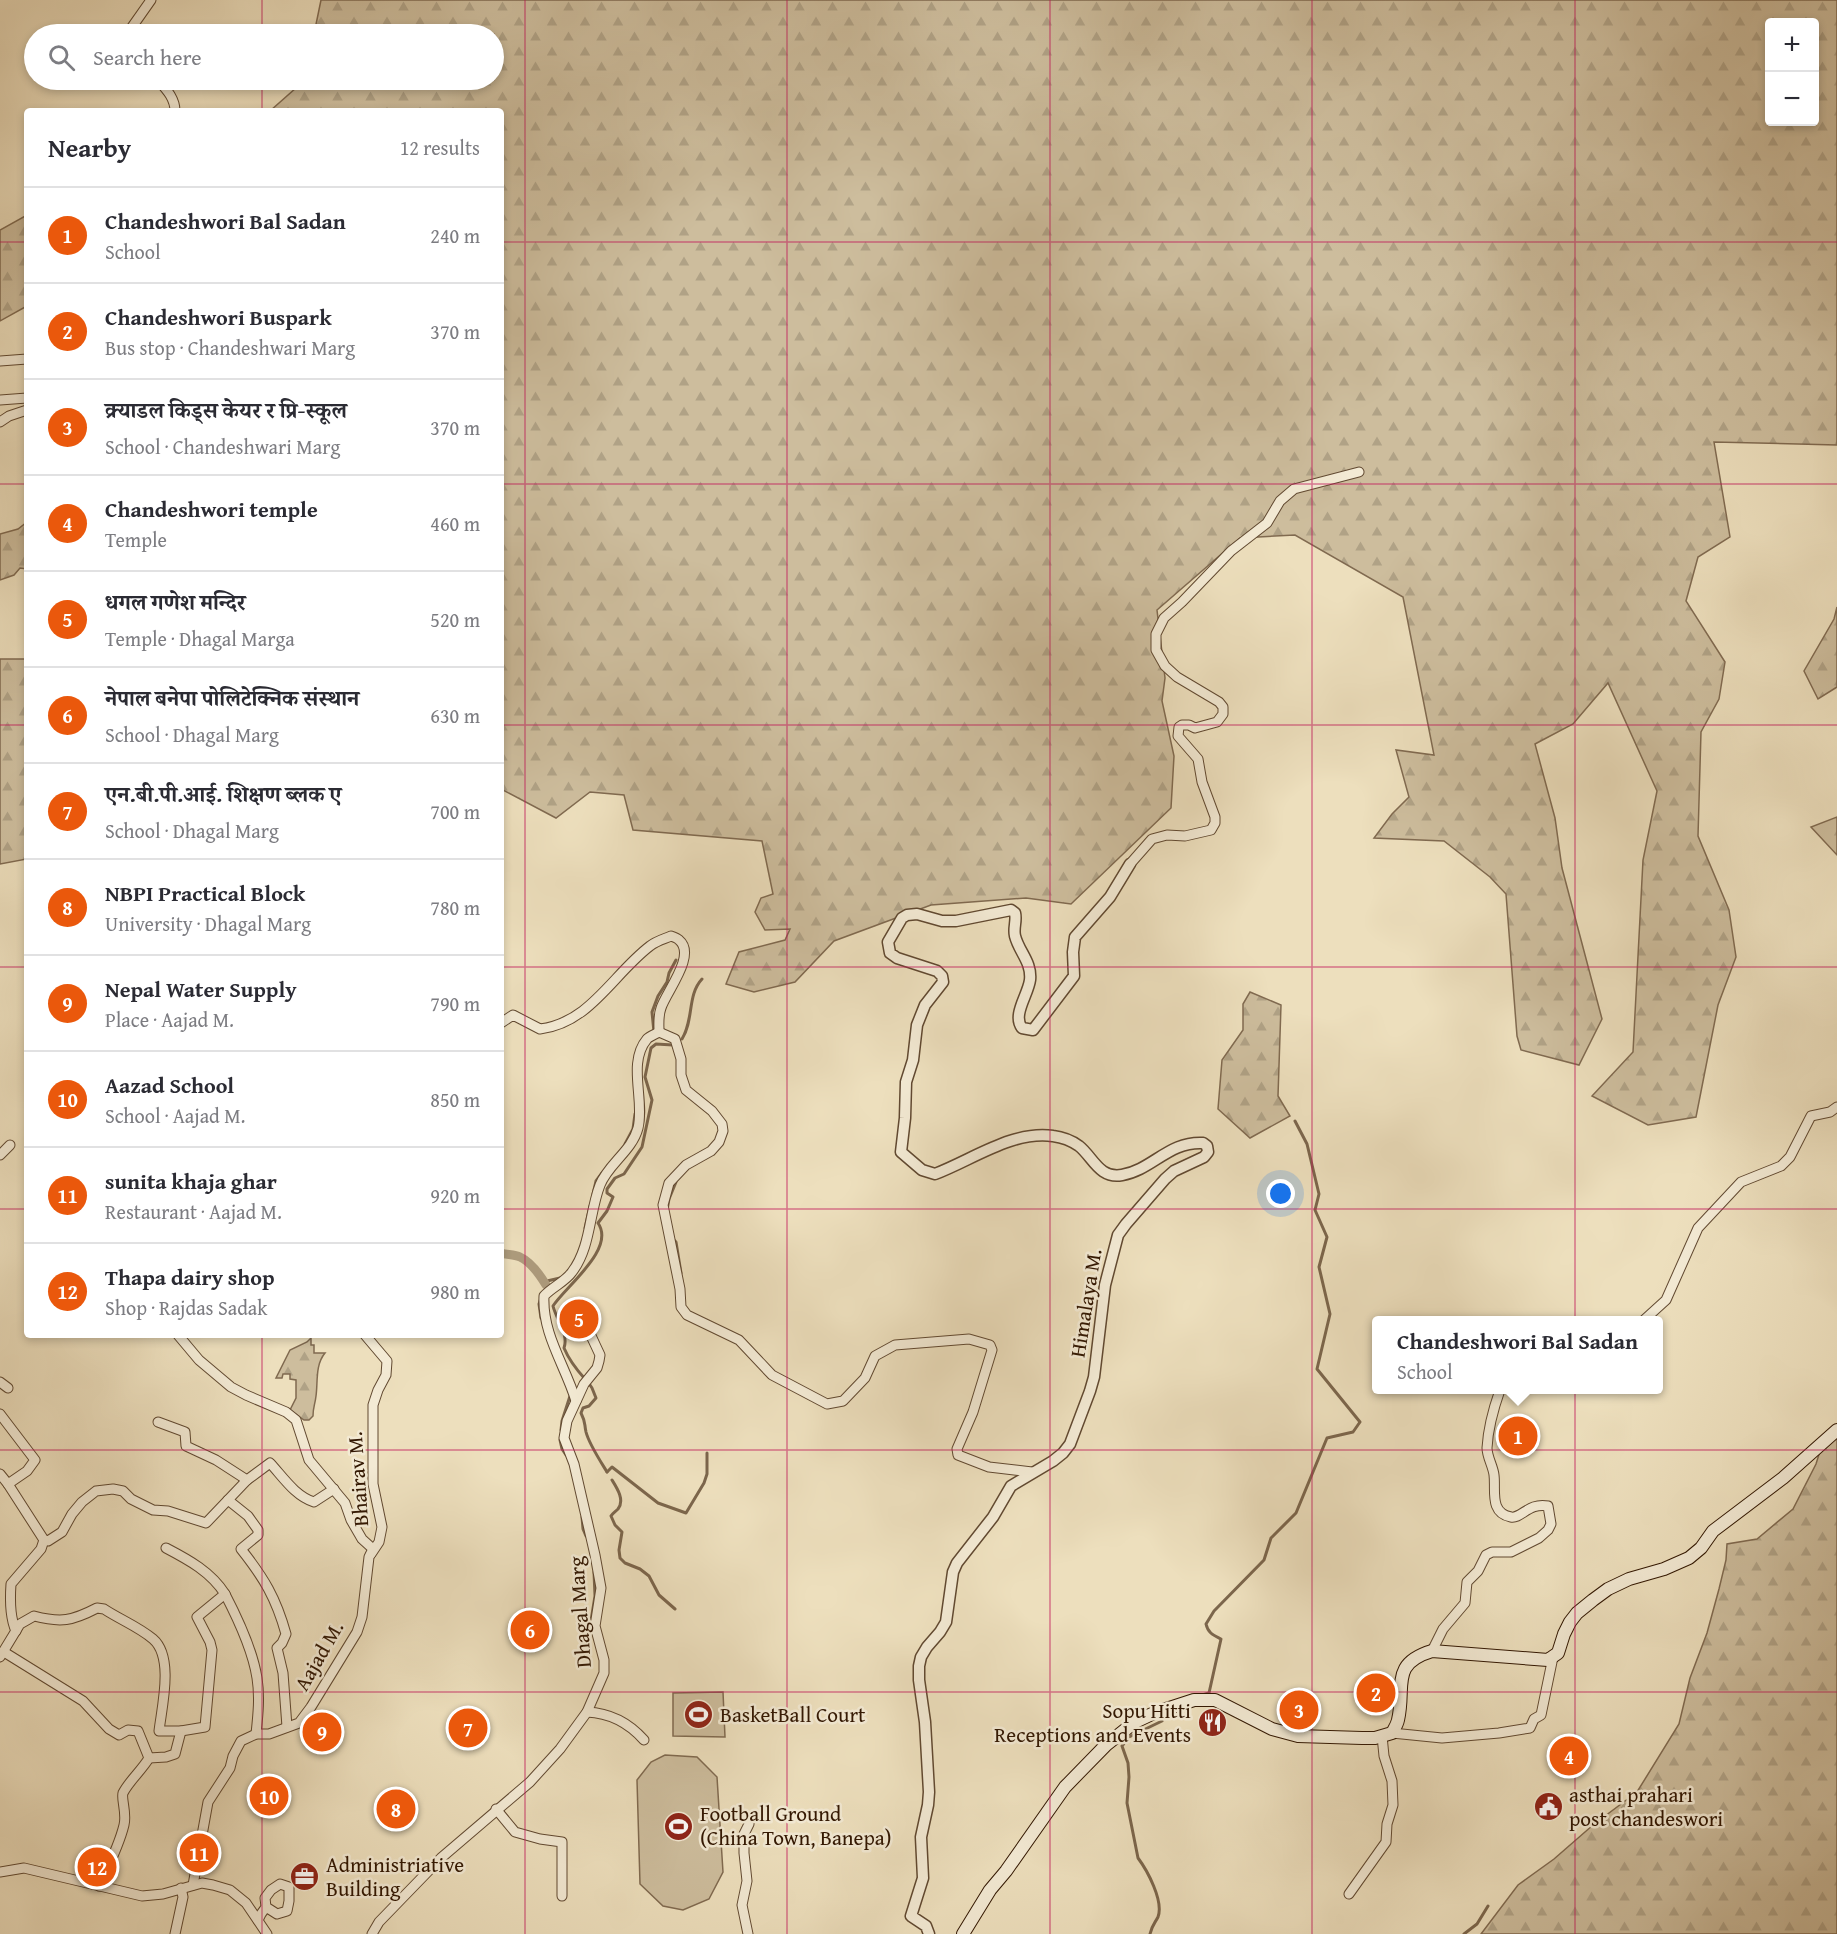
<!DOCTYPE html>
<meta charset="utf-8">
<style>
:root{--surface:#fff;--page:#f7f7f7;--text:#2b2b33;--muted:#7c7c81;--line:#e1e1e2;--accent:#ea580c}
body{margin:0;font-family:"Gentium Book Plus","Noto Serif Devanagari",serif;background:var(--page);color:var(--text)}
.controls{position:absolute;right:18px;top:18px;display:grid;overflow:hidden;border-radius:6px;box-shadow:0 3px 9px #0003}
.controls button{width:54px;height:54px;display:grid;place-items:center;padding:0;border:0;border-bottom:2px solid var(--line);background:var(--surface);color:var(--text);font:30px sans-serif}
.you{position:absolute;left:1281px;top:1194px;width:21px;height:21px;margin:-15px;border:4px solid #fff;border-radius:50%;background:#1a73e8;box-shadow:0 0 0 9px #1a73e833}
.badge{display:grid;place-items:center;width:39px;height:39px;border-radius:50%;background:var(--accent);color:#fff;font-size:20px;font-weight:700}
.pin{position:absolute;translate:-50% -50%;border:3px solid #fff;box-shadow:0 2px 6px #0006}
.popup{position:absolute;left:1372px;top:1316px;width:291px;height:78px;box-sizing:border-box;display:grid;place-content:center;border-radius:6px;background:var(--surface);filter:drop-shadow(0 2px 4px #0005);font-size:20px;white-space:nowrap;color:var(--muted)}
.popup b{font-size:22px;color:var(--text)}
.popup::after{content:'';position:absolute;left:50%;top:100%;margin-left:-12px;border:12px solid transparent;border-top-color:var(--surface)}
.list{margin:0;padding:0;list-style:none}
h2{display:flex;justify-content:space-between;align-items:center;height:78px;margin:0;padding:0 24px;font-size:26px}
h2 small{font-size:20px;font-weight:400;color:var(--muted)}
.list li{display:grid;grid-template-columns:39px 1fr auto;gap:18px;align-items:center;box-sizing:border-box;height:96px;padding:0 24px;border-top:2px solid var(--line)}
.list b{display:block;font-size:22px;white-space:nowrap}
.list p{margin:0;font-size:20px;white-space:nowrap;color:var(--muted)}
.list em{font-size:20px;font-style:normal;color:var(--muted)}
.icon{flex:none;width:33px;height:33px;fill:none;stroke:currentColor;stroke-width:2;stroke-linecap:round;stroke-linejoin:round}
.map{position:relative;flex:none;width:1837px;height:1934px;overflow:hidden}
.search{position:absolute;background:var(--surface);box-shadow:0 3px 9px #0003;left:24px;top:24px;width:480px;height:66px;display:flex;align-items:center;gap:15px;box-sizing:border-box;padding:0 21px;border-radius:33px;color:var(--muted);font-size:22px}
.panel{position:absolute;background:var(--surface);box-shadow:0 3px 9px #0003;left:24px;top:108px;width:480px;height:1230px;border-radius:6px}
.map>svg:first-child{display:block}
.forest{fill:url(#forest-firs);stroke:#806a50;stroke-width:1.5;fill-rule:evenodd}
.green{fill:#cdbd9d;stroke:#806a50;stroke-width:1.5}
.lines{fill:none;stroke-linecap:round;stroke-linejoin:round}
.stream{stroke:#7c664c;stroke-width:3}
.canal{stroke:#ad9b7d;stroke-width:9}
.minor-casing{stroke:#614931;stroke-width:11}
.tertiary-casing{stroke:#614931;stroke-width:13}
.secondary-casing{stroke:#321702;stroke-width:14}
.minor{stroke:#f3ead4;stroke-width:9}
.tertiary{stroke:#f3ead4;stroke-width:10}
.secondary{stroke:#f3ead4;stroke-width:12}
.grid{fill:none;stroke:#c2185b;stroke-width:1.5;stroke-opacity:0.55}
.labels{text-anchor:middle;stroke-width:5;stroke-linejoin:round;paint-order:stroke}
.street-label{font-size:21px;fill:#321702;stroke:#f3ead4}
.poi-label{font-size:21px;fill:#321702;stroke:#f3ead4;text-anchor:start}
</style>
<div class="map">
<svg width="1837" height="1934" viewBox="0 0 1837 1934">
<defs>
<pattern id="forest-firs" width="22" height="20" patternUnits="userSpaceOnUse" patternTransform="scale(1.5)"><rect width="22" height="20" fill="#cdbd9d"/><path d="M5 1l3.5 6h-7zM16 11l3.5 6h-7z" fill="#b0a286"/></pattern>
</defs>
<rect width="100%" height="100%" fill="#eddfbd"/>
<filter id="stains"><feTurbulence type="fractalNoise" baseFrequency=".00333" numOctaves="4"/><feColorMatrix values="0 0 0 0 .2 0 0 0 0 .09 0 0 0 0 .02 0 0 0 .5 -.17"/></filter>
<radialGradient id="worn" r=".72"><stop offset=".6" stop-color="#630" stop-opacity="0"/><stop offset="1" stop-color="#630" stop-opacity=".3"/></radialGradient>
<!-- forest -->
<g class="forest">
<path d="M321,0H1837V445L1714,442L1730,537L1698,557L1686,601L1725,662L1719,699L1701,732L1698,836L1729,910L1736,957L1718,1005L1696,1117L1648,1125L1592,1096L1633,1052L1643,860L1657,791L1608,683L1573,724L1535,744L1555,818L1562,868L1602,1019L1579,1065L1521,1050L1517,1036L1506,894L1490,877L1444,841L1374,838L1392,814L1409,797L1396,750L1434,755L1403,597L1295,535L1240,538L1157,610L1165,678L1162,701L1174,756L1171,808L1071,904L1026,898L931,905L834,941L795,982L754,992L726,984L739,952L785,940L790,929L765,930L755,912L761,898L773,894L762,841L633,830L624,795L590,792L556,818L501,789V111H270L305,80H494V34H314ZM1770,22H1814V122H1770Z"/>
<path d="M27,215V306L0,321V230Z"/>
<path d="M27,522V569L20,568L14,575L0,580V534L18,529Z"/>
<path d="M1837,607V687L1818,699L1804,671L1834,619Z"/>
<path d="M0,659H27V859L0,864Z"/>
<path d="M1837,817V855L1811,827Z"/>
<path d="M1250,992L1281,1005L1278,1096L1290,1116L1250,1138L1218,1109L1222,1060L1243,1030V1004Z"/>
<path d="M311,1338V1345H314V1353H325C315,1365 318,1382 316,1396C315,1405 313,1407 313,1416L309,1420H304L290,1410L296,1398V1380L290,1379V1374H283L282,1378H276L290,1350L307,1342Z"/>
<path d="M1837,1435V1934H1481L1518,1885L1554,1859L1593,1825L1637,1792L1679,1724L1690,1678L1707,1633L1719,1589L1726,1560L1727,1544L1757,1539L1793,1509L1816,1464L1821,1448Z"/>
</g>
<!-- green -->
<g class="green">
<path d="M723,1692L725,1737L673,1736V1693Z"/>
<path d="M665,1755L697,1757L717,1777L723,1872L709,1899L683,1910L663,1906L640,1884L637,1780L651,1762Z"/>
</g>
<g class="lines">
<!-- stream -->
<g class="stream">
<path d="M654,1032L652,1012L658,996L667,982L669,973L676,960"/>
<path d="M682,1039C694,1020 687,995 702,979"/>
<path d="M625,1144L633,1129L635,1114"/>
<path d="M593,1194L596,1181L602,1173"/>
<path d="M667,1210L669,1199L676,1182"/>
<path d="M585,1228L590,1206"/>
<path d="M673,1239L676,1242L681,1273"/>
<path d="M546,1285L547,1281L560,1278"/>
<path d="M541,1298L539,1304L541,1318"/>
<path d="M585,1379C576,1369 569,1360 564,1348C569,1334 556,1319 553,1306C566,1286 616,1249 598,1223L607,1211L613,1197L607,1193V1189L615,1178L624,1174L642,1147L652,1100L645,1077L651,1048L656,1044L673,1045"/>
<path d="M588,1382L592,1388L596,1398L589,1406L583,1408L581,1413C586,1423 584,1423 586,1432C589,1444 601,1462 607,1472"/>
<path d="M561,1430L562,1421L570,1396"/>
<path d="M560,1440L562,1449L566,1455"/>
<path d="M607,1472L612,1467L658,1503L686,1513L704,1483L707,1474V1453"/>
<path d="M612,1480C617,1488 625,1500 618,1509C615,1512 612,1514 611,1516L615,1525L622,1532L619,1550L620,1558L625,1563L640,1569L649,1576L659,1595L675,1609"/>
<path d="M582,1517L583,1529L586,1536"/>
<path d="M592,1631L590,1627L595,1596L594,1572"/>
<path d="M1202,1695L1209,1693L1221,1639C1213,1635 1208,1633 1206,1624L1214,1611L1264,1560L1271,1538L1296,1513L1327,1438L1353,1432L1360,1422L1317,1369L1330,1314L1319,1267L1327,1237L1315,1210L1319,1194L1307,1144L1295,1121"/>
<path d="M1150,1934C1152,1925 1155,1923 1158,1917C1164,1901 1147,1870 1138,1858L1127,1803L1129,1777L1128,1763L1122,1746L1129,1737L1162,1721"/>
<path d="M1464,1934L1477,1924L1488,1906"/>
</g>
<!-- canal -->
<path class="canal" d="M501,1253C507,1255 514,1254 520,1257C531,1262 540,1275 546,1285"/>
<defs>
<g id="minor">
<path d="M134,34L132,27L151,0"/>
<path d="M158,80C166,89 175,98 175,111"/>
<path d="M0,361L27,359"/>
<path d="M0,400L27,398"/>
<path d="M0,422L9,416L27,410"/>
<path d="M1130,864L1152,839L1167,835L1185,836L1211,830L1215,823V817L1202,782L1198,759L1178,736L1179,727L1182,725H1189L1195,728L1217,722L1223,714V707L1219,702L1177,677L1165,666L1156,650V634L1164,618L1182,602L1231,551L1267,523L1280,501L1294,489L1359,472"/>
<path d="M501,1023L513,1015L540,1029C590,1023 613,974 650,946C656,941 664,939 671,936C674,937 677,938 679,940C697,955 666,992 661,1008C658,1016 659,1024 659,1032"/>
<path d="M0,1155L10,1145"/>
<path d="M1644,1320L1666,1300L1698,1228L1741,1182L1781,1166L1790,1157L1811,1116L1830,1112L1837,1107"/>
<path d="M178,1335L199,1360L231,1387L246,1395L286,1412L296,1420L309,1460L345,1503L351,1520L362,1539L373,1549L369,1557L362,1617L357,1632L311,1707L299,1723L269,1734H256L241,1741L233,1756L230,1768L208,1802L193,1885"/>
<path d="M365,1335L387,1361L386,1375L378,1390L373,1405V1484L382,1527L379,1542L371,1554"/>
<path d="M0,1382L8,1388"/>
<path d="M576,1401C565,1365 542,1334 544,1296C552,1287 565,1282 572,1272C591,1247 589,1213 600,1185C608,1164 632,1151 638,1128C645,1100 627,1063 647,1039C650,1036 656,1034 659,1032L675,1039L681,1059V1075L686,1090L712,1111L722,1124L723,1131L719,1142L711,1151L686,1165L669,1183L663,1205L680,1289L681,1307L687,1315L739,1340L772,1375L827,1404L843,1401L865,1378L875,1356L895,1345L969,1339L990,1345L992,1350L973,1412L957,1449L958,1455L989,1467L1032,1472"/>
<path d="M0,1414L35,1460L27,1471L8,1484L44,1540L48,1541L62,1532L72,1514L82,1502L96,1491L113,1489L123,1491L131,1499L153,1510L168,1511L206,1523L247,1480L270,1463C283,1477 295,1496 314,1502L334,1489"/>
<path d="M158,1422L185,1432L186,1446L216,1460L247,1480"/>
<path d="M0,1474L8,1484"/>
<path d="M228,1500L248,1516L258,1530V1535L241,1549C264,1578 276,1598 286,1634L282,1643L277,1648L283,1673L287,1727"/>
<path d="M225,1594C237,1617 253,1652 257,1678C260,1697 258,1715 256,1734"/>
<path d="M16,1631C10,1618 10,1598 11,1584L41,1549L44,1540"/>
<path d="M1432,1651L1443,1629L1465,1603L1467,1582L1478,1571L1486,1555L1492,1552H1511L1539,1538L1548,1530L1551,1524L1548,1506C1529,1502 1521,1519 1511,1517C1489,1513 1496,1490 1494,1475C1493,1466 1487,1457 1487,1448C1488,1429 1494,1407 1500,1390"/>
<path d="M4,1652L83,1701L109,1729L119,1735L128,1730L138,1731L149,1758C142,1770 129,1781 123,1793C121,1799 127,1813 124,1825C119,1846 108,1867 99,1886"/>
<path d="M0,1657L20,1624L34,1616C61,1623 72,1621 97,1608L104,1609C119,1619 139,1627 153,1639C174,1657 162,1706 159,1731H181L205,1727L212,1650L210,1642L197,1617L225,1594C211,1572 189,1560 166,1548"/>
<path d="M587,1712C610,1713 628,1722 644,1740"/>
<path d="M1392,1733L1442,1738L1499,1733L1530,1728L1534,1719L1541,1715L1553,1657"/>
<path d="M149,1758L166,1757L175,1754L181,1731"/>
<path d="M496,1809L515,1832L540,1839L562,1842V1896"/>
<path d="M0,1872L24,1868L142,1896L163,1894L202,1883L213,1885L230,1890L246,1903L267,1934"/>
<path d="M1349,1894L1386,1842L1387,1824L1393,1805L1392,1781L1384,1756L1382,1736"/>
<path d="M258,1920L261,1914L266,1907L265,1898L271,1890L280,1884L289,1887V1901L287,1911L277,1914L266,1907"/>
<path d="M175,1934L183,1897L181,1888"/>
<path d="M372,1934L379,1922L441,1858L530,1782L560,1749L587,1712L604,1673V1660L595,1626L601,1588L595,1555L574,1464L564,1438L567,1421L584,1384L597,1368L599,1361L600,1355L586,1325"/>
<path d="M748,1934L742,1905L747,1881L744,1853V1834L749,1824"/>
</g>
<path id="tertiary" d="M929,1934L926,1926L911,1916L923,1878L921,1837L928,1805L929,1792L925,1722L919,1680V1666L921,1657L927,1647L940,1632L946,1622L953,1572L957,1563L993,1517L1011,1486L1053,1461L1063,1453L1070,1444L1090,1391L1094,1377L1105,1285L1118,1235L1126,1224L1165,1179L1174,1171L1204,1157L1208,1152L1207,1146L1203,1143C1169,1141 1152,1170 1122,1175C1099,1179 1093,1157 1079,1146C1072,1141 1061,1137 1053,1136C1013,1130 972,1160 935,1174L922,1170L901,1152L905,1118L906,1082L913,1060L917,1025L925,1005L943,982L942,976L937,971L897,958L890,953L888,942L902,918L907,915L917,914L942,921H956L1011,910L1015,913C1017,921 1013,928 1015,936C1019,952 1032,962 1030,980C1028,995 1012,1015 1022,1028L1033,1030L1074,976L1073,952L1075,937L1110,897L1130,864"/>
<path id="secondary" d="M963,1934L990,1890L1006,1871L1065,1787L1106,1745L1135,1722L1154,1713L1194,1700H1215L1272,1729L1298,1736L1362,1738H1375L1392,1733C1394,1729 1397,1725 1398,1720C1406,1687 1389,1664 1432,1651L1548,1660L1558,1653L1564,1634L1570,1622L1577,1613L1593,1600L1608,1589L1629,1579L1664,1569L1689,1558L1701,1548L1713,1531L1783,1478L1837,1430"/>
</defs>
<!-- minor casing -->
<use href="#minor" class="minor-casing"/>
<!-- tertiary casing -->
<use href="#tertiary" class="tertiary-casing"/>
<!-- secondary casing -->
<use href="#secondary" class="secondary-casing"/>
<!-- minor -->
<use href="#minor" class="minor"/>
<!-- tertiary -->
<use href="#tertiary" class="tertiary"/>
<!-- secondary -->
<use href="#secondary" class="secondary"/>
</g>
<!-- grid -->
<path class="grid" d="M262,0V34M525,0V1934M787,0V1934M1050,0V1934M1312,0V1934M1575,0V1934M262,80V111M0,242H27M501,242H1837M0,484H27M501,484H1837M0,725H27M501,725H1837M0,967H27M501,967H1837M0,1209H27M501,1209H1837M262,1335V1934M0,1450H1837M0,1692H1837"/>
<!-- icons -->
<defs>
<symbol id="stadium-disc" viewBox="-11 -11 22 22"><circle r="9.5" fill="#8f2418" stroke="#f3ead4"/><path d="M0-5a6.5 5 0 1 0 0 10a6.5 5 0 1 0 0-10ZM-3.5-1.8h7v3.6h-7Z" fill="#fff"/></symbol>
<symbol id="restaurant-disc" viewBox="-11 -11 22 22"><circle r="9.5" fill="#8f2418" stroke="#f3ead4"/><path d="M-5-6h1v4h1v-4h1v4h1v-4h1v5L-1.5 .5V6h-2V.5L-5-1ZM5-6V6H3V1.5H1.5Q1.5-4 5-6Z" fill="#fff"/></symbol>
<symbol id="civic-disc" viewBox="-11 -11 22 22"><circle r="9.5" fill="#8f2418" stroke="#f3ead4"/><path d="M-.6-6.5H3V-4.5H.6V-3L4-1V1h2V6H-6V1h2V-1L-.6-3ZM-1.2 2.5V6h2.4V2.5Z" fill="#fff"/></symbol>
<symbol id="office-disc" viewBox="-11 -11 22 22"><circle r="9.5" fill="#8f2418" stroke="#f3ead4"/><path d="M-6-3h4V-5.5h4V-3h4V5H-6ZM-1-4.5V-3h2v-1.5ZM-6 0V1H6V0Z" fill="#fff"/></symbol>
</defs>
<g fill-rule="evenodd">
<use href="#stadium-disc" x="682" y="1698" width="33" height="33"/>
<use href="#restaurant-disc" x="1196" y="1706" width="33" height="33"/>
<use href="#civic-disc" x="1532" y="1790" width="33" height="33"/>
<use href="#stadium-disc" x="662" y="1810" width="33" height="33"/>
<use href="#office-disc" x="288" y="1860" width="33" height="33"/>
</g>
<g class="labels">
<!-- street labels -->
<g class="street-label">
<text transform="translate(1086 1303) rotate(-81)" y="7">Himalaya M.</text>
<text transform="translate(358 1479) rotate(-94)" y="7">Bhairav M.</text>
<text transform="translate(580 1612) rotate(-94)" y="7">Dhagal Marg</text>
<text transform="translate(319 1656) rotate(-60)" y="7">Aajad M.</text>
</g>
<!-- poi labels -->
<g class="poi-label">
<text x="1191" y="1718" text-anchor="end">Sopu Hitti<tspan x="1191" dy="24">Receptions and Events</tspan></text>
<text x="720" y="1722">BasketBall Court</text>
<text x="1569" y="1802">asthai prahari<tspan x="1569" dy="24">post chandeswori</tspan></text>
<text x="700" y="1821">Football Ground<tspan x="700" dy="24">(China Town, Banepa)</tspan></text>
<text x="326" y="1872">Administriative<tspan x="326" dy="24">Building</tspan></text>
</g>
</g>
<rect width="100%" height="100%" filter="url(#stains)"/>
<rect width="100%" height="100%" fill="url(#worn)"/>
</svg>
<div class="controls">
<button>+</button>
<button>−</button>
</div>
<div class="you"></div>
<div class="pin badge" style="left:1518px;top:1436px">1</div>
<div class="popup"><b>Chandeshwori Bal Sadan</b>School</div>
<div class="pin badge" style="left:1376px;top:1693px">2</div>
<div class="pin badge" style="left:1299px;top:1710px">3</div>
<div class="pin badge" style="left:1569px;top:1756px">4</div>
<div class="pin badge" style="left:579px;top:1319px">5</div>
<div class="pin badge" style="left:530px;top:1630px">6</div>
<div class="pin badge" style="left:468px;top:1728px">7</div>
<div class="pin badge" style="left:396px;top:1809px">8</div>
<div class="pin badge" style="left:322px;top:1732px">9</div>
<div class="pin badge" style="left:269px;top:1796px">10</div>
<div class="pin badge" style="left:199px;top:1853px">11</div>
<div class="pin badge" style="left:97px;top:1867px">12</div>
<div class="search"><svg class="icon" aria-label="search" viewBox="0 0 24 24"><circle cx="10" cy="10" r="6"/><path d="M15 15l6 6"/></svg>Search here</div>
<section class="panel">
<h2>Nearby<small>12 results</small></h2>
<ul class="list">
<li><span class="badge">1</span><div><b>Chandeshwori Bal Sadan</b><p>School</p></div><em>240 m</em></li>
<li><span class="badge">2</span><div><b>Chandeshwori Buspark</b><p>Bus stop · Chandeshwari Marg</p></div><em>370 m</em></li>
<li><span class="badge">3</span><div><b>क्र्याडल किड्स केयर र प्रि-स्कूल</b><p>School · Chandeshwari Marg</p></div><em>370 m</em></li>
<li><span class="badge">4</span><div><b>Chandeshwori temple</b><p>Temple</p></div><em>460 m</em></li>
<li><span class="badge">5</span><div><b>धगल गणेश मन्दिर</b><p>Temple · Dhagal Marga</p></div><em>520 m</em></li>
<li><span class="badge">6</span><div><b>नेपाल बनेपा पोलिटेक्निक संस्थान</b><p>School · Dhagal Marg</p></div><em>630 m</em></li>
<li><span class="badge">7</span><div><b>एन.बी.पी.आई. शिक्षण ब्लक ए</b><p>School · Dhagal Marg</p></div><em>700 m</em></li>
<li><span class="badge">8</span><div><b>NBPI Practical Block</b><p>University · Dhagal Marg</p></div><em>780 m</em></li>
<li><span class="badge">9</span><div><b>Nepal Water Supply</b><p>Place · Aajad M.</p></div><em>790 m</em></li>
<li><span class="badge">10</span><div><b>Aazad School</b><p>School · Aajad M.</p></div><em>850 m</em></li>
<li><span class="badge">11</span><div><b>sunita khaja ghar</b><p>Restaurant · Aajad M.</p></div><em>920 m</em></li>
<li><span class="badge">12</span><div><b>Thapa dairy shop</b><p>Shop · Rajdas Sadak</p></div><em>980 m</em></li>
</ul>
</section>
</div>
